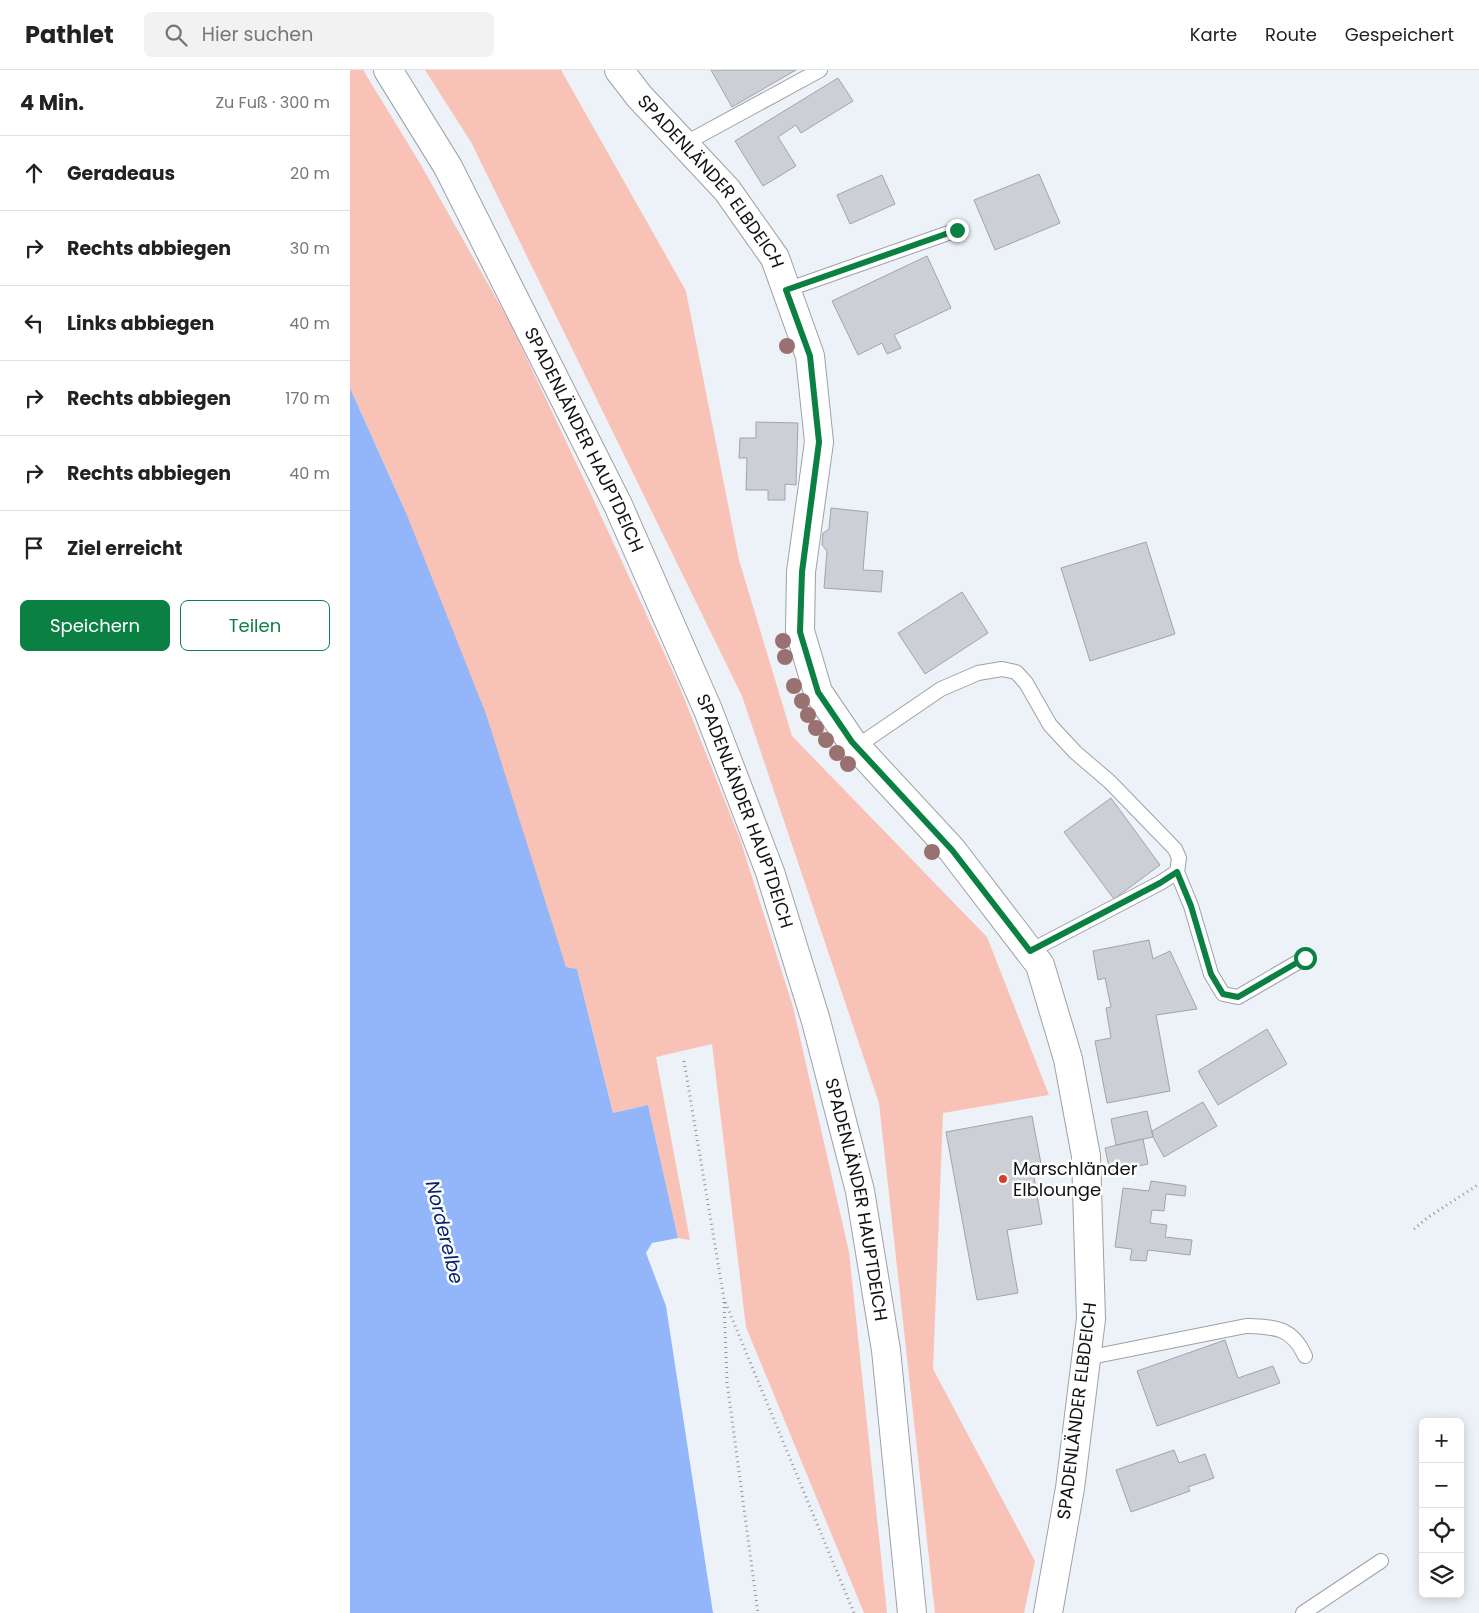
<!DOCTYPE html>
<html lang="de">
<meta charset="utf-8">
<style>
:root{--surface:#fff;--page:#f2f2f2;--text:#222;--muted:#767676;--line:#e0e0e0;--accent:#0b8043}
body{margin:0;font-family:Poppins,sans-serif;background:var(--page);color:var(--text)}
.controls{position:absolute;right:15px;bottom:15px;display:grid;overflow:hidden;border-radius:8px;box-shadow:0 2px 12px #0003}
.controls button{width:45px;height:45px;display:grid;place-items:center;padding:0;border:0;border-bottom:1px solid var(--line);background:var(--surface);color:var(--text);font:25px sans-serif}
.stop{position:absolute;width:15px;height:15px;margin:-11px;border:4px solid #0b8043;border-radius:50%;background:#fff}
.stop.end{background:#0b8043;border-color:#fff;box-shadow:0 1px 5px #0008}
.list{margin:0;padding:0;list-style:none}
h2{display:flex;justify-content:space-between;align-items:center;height:65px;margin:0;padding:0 20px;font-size:21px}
h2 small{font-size:16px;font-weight:400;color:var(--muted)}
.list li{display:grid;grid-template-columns:32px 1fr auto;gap:15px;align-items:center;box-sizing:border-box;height:75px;padding:0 20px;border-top:1px solid var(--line)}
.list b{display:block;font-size:19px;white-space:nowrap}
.list em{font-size:16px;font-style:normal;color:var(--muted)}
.actions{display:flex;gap:10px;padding:15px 20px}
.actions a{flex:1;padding:11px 0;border:1px solid var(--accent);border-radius:8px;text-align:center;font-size:18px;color:var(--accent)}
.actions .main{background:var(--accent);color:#fff}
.icon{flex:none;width:28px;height:28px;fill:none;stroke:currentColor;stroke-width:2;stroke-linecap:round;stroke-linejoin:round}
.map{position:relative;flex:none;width:1129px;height:1543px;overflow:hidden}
header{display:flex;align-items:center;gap:30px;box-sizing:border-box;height:70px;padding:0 25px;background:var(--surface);border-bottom:1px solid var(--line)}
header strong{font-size:24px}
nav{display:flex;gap:28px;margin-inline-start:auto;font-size:18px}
.search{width:350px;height:45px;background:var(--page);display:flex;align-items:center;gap:12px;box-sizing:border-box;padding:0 18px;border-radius:8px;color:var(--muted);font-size:19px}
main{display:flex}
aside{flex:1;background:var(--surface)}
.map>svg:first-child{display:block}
.green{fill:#f9c2b6}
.water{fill:#93b5f9}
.building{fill:#cccfd6;stroke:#a1a4aa}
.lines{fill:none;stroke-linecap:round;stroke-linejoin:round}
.lane-casing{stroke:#9da1a7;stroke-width:16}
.street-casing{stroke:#9da1a7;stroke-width:30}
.secondary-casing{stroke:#9da1a7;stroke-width:30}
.path{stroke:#94969b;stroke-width:3;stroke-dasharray:1 4;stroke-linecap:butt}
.lane{stroke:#fff;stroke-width:14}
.street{stroke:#fff;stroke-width:28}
.secondary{stroke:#fff;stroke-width:28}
.tree{fill:#997170}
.route{stroke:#0b8043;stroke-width:6}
.poi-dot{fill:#ce422c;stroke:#fefefe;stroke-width:2}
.labels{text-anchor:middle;stroke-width:5;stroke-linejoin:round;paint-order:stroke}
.street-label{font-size:18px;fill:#121315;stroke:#fefefe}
.poi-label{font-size:18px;fill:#121315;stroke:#fefefe;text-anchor:start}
.water-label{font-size:19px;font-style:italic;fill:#05236f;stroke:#fefefe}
</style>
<header>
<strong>Pathlet</strong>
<div class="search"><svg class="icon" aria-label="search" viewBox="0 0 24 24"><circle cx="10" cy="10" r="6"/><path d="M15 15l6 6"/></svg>Hier suchen</div>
<nav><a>Karte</a><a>Route</a><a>Gespeichert</a></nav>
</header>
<main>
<aside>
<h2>4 Min.<small>Zu Fuß · 300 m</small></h2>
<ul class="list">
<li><svg class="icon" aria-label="ahead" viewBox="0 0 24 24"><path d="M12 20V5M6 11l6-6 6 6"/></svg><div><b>Geradeaus</b></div><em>20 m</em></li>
<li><svg class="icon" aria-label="right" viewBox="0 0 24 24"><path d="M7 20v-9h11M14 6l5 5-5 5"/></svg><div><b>Rechts abbiegen</b></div><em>30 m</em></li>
<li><svg class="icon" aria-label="left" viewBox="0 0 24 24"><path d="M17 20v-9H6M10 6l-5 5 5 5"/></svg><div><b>Links abbiegen</b></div><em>40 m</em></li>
<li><svg class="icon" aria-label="right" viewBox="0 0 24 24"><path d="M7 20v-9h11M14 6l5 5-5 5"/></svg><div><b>Rechts abbiegen</b></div><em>170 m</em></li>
<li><svg class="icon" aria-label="right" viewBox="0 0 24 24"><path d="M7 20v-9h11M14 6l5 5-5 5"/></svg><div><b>Rechts abbiegen</b></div><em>40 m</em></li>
<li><svg class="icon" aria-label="arrive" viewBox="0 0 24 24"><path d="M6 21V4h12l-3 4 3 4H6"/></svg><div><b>Ziel erreicht</b></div></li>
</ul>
<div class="actions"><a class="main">Speichern</a><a>Teilen</a></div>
</aside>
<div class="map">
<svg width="1129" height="1543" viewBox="0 0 1129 1543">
<rect width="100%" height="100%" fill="#edf1f8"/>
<!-- green -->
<g class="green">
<path d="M0,0H13L71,95L160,253L239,420L328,613L390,769L443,937L499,1182L537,1543H514L396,1257L362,974L306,987L340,1170L328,1168L298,1035L263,1043L227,899L216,897L57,445L0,318Z"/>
<path d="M75,0H211L336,221L389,490L442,666L637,867L699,1025L593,1043L583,1299L685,1491L674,1543H585L529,1033L392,626L121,72Z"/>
</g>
<!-- water -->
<path class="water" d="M0,318L57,445L136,644L216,897L227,899L263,1043L298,1035L328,1168L302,1173L296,1183L316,1236L363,1543H0Z"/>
<!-- building -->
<g class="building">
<path d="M361,0H446L382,37Z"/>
<path d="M488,8L503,31L451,63L446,55L428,67L446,96L413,116L385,71Z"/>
<path d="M689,104L710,153L645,180L624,130Z"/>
<path d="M532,105L545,134L500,154L487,125Z"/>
<path d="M577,186L601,238L544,265L551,278L537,284L532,273L508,285L482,231Z"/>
<path d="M406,352L448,353L446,415L435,414V430H418V420H396L397,388H389L390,368H406Z"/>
<path d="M481,438L518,442L513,500L533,501L531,522L474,518L477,481L472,475L473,463L479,459Z"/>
<path d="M796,472L825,564L740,591L711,498Z"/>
<path d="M612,522L638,563L575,604L548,563Z"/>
<path d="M761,728L810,795L764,829L714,762Z"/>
<path d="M799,870L803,889L820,881L847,939L806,945L820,1021L757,1033L745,971L761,968L756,938L761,937L755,908L748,910L743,881Z"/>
<path d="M917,959L937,994L868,1035L848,1001Z"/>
<path d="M853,1032L867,1056L814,1087L803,1067L802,1061Z"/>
<path d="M797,1041L803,1067L766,1075L761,1049Z"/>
<path d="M682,1046L692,1099L683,1101L692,1154L657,1160L668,1223L627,1230L596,1062Z"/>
<path d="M793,1069L798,1094L760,1102L755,1078Z"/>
<path d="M801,1111L836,1116L835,1126L816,1124L814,1141L802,1140L800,1153L817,1155L815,1167L842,1170L840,1185L798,1180L796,1191L780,1190L782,1179L765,1177L773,1118L799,1121Z"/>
<path d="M875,1270L888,1308L923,1296L930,1313L807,1356L787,1301Z"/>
<path d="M824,1380L829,1393L855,1384L864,1408L838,1417L840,1421L781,1442L766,1400Z"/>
</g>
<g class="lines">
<defs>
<g id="lane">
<path d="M334,74L470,0"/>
<path d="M436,220L607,160"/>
<path d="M506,677L591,619L628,603L652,599L666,602L676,613L700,655L725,682L760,712L825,779L829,788L827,802L810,813L680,881"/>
<path d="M827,802L841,836L861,904L873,924L888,927L955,888"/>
<path d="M736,1288L896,1256C925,1257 942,1257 955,1286"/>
<path d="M953,1543L1031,1491"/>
</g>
<g id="street">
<path id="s1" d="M269,0L289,26L377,120L425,188L460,286L469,372L451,502L450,561L468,622L502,672L602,780L690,895L718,989L736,1086L741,1249L720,1418L698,1543"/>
</g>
<g id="secondary">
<path id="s2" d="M38,0L98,97L268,435L358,640L420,802L466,951L510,1121L536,1280L562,1543"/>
</g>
</defs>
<!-- lane casing -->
<use href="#lane" class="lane-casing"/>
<!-- street casing -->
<use href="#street" class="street-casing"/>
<!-- secondary casing -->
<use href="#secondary" class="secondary-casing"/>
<!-- path -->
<g class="path">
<path d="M334,991L374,1229L504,1543"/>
<path d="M1064,1159L1077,1148L1129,1114"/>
<path d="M374,1232L377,1312L408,1543"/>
</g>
<!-- lane -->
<use href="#lane" class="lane"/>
<!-- street -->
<use href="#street" class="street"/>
<!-- secondary -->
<use href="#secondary" class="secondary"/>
</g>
<!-- trees -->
<g class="tree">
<circle cx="437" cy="276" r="8"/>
<circle cx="433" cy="571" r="8"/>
<circle cx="435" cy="587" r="8"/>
<circle cx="444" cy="616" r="8"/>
<circle cx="452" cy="631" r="8"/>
<circle cx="458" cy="645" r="8"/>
<circle cx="466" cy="658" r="8"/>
<circle cx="476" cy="670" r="8"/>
<circle cx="487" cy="683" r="8"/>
<circle cx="498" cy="694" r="8"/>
<circle cx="582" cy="782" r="8"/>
</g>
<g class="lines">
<!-- route -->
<path class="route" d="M607,160L436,220L460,286L469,372L452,502L450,562L468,622L502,672L602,780L680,881L810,813L827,802L841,836L861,904L873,924L888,927L955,888"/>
</g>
<!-- markers -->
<circle class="poi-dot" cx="653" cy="1109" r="5"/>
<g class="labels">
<!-- street labels -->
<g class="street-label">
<text dy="6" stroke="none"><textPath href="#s1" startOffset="145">SPADENLÄNDER ELBDEICH</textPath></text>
<text dy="6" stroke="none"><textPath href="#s2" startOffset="419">SPADENLÄNDER HAUPTDEICH</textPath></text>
<text dy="6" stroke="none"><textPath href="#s2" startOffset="824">SPADENLÄNDER HAUPTDEICH</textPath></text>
<text dy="6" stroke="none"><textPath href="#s2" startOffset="1229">SPADENLÄNDER HAUPTDEICH</textPath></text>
<text transform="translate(727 1341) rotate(-83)" y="6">SPADENLÄNDER ELBDEICH</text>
</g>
<!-- poi labels -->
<g class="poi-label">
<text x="663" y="1105">Marschländer<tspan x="663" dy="21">Elblounge</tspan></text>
</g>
<!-- water labels -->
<g class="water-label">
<text transform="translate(95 1162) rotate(76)" y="7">Norderelbe</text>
</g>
</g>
</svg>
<div class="controls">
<button>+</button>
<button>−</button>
<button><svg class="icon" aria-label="locate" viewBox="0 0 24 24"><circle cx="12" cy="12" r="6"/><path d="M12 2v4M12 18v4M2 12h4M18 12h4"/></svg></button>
<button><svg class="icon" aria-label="layers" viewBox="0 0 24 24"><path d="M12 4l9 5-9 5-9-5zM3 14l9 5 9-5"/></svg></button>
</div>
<div class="stop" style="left:955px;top:888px"></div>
<div class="stop end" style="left:607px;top:160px"></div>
</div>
</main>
